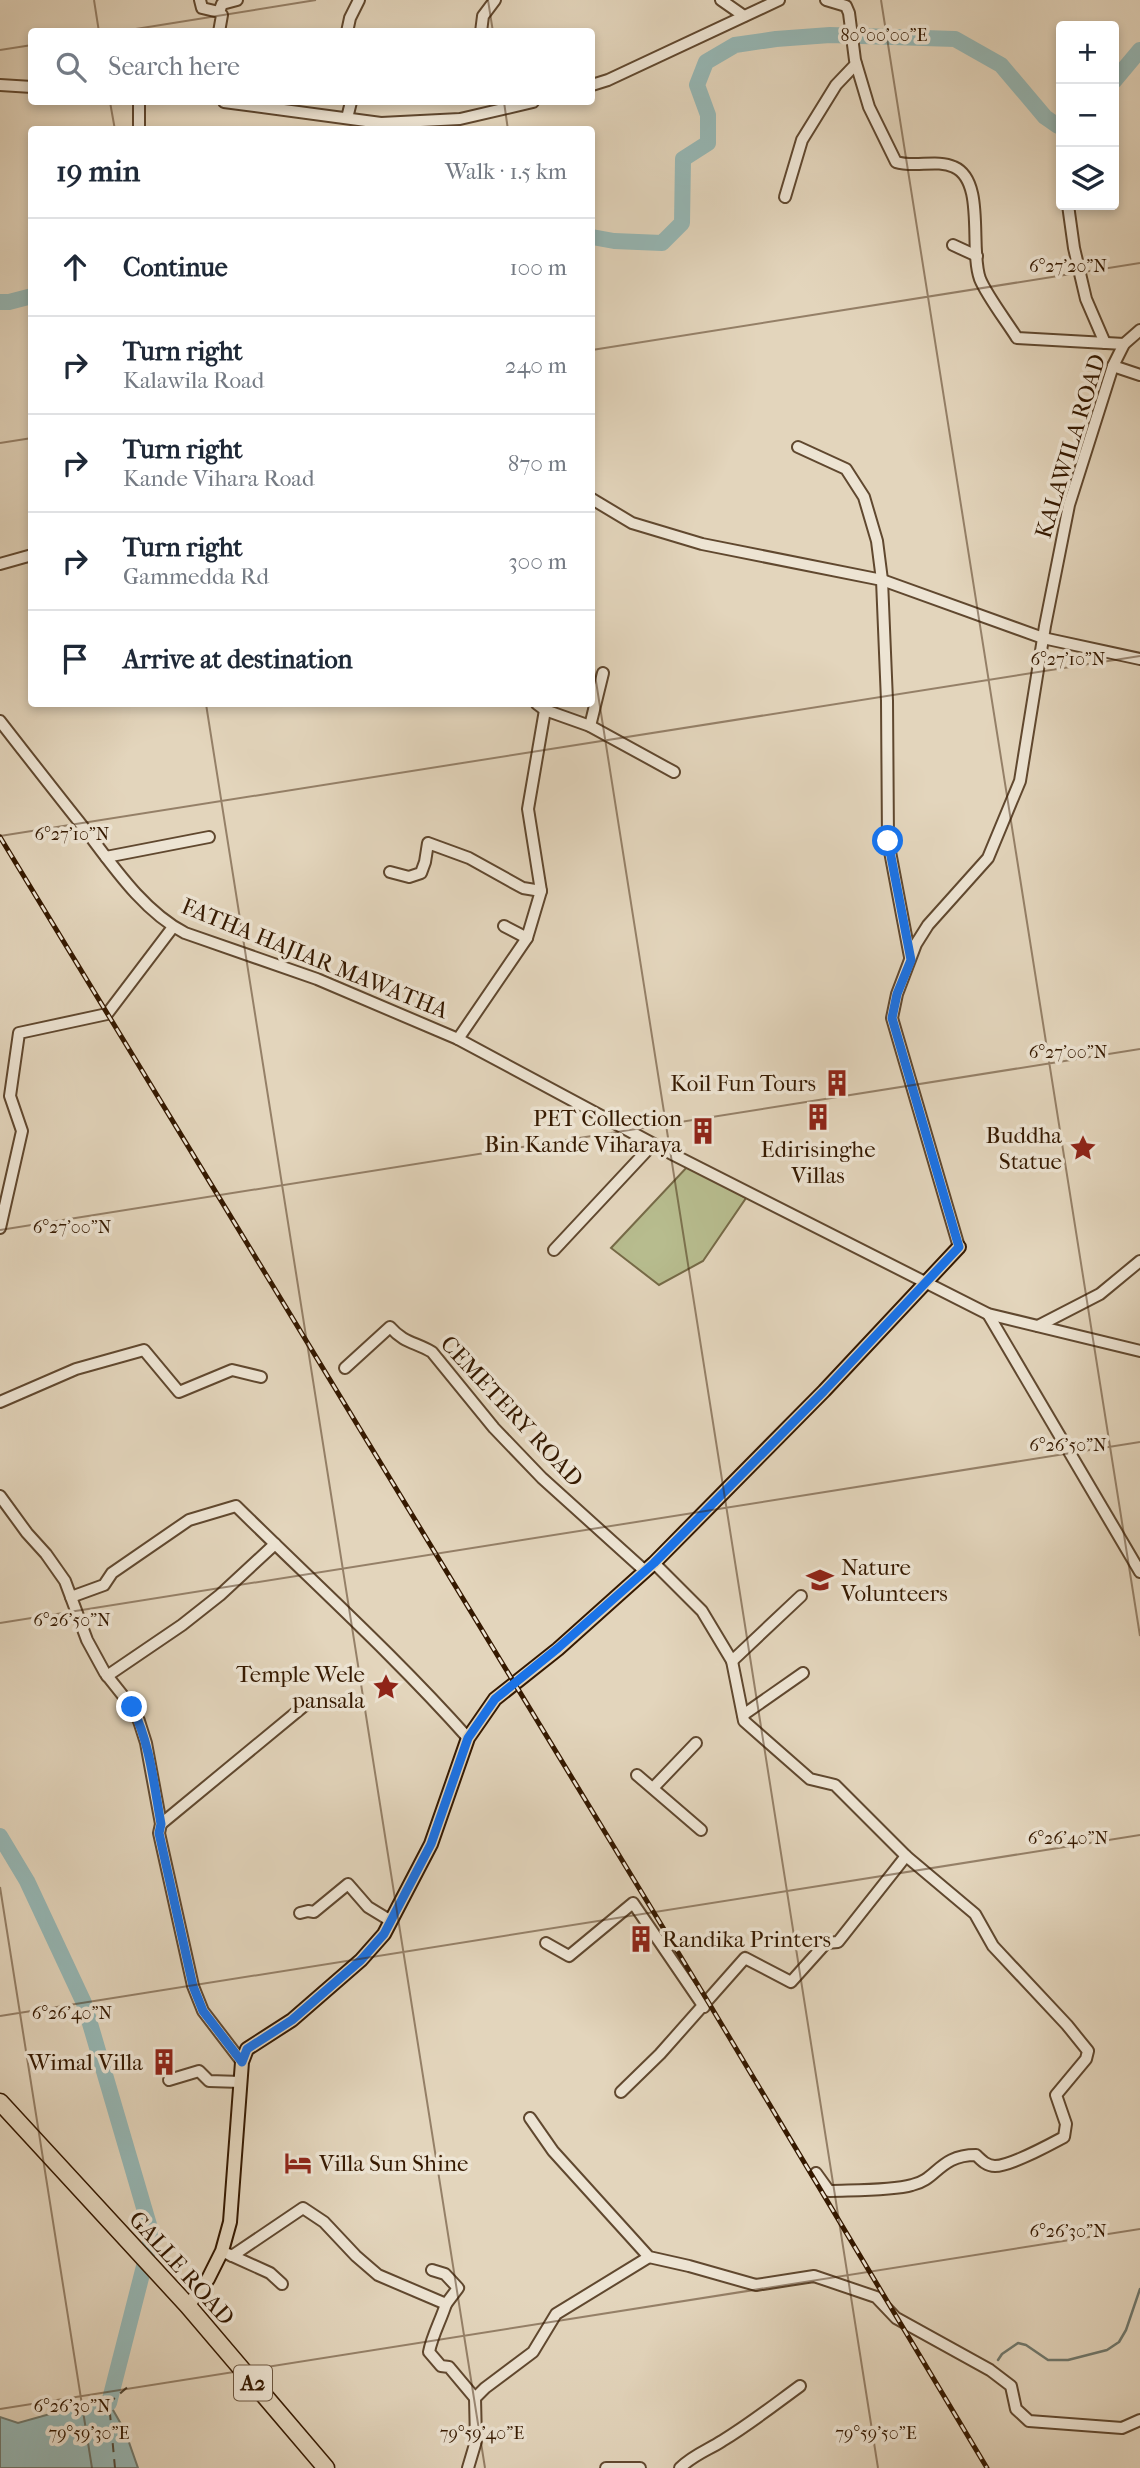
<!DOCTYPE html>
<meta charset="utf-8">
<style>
:root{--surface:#fff;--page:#f2f2f3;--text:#1f2937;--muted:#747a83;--line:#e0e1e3}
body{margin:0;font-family:"IM FELL French Canon",serif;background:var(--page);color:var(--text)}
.controls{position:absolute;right:21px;top:21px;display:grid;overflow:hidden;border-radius:7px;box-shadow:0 4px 10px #0003}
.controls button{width:63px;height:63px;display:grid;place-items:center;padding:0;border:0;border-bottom:2px solid var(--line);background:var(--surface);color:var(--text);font:35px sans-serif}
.stop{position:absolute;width:21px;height:21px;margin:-16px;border:5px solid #1a73e8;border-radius:50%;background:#fff}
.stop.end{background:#1a73e8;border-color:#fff;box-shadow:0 2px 7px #0008}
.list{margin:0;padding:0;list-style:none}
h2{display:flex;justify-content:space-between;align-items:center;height:91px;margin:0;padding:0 28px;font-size:30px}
h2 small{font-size:23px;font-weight:400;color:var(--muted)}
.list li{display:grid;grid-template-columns:46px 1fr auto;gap:21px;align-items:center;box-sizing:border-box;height:98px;padding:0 28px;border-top:2px solid var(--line)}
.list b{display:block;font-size:26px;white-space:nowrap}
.list p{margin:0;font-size:23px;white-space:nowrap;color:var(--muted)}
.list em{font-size:23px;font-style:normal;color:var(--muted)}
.icon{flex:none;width:38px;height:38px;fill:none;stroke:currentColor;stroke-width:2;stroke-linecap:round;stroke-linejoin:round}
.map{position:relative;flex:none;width:1140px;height:2468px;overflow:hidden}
.search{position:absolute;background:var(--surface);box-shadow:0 4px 10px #0003;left:28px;top:28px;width:567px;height:77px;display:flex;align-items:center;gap:18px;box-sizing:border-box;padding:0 24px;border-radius:7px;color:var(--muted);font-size:26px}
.panel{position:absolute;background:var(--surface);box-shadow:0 4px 10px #0003;left:28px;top:126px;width:567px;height:581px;border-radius:7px}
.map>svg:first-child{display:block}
.green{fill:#b7bc8e;stroke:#766a47;stroke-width:2}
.water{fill:#96b8b6;stroke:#6f786d;stroke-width:2}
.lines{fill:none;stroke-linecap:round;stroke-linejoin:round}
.stream{stroke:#6f786d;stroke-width:2.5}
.river{stroke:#96b8b6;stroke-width:16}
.ferry{stroke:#524937;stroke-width:2;stroke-dasharray:9 7;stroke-linecap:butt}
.minor-casing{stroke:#60482f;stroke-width:14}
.major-casing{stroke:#351900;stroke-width:16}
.highway-casing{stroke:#351900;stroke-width:19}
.minor{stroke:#ede4d3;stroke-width:10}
.major{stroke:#e3d5bc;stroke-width:12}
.highway{stroke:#e3d5bc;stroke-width:16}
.rail-casing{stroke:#351900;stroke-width:5}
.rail{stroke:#ede4d3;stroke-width:2.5;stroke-dasharray:8;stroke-linecap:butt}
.route{stroke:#1a73e8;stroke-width:9}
.ticks{fill:none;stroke:#351900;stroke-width:2;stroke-opacity:0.45}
.labels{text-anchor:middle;stroke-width:7;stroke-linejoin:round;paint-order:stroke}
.shield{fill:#ede4d3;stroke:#6c563f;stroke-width:2}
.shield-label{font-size:21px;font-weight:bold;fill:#351900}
.street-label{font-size:23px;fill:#351900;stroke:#ede4d3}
.poi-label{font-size:23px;fill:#351900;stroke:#ede4d3;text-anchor:end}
.ticks-label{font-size:18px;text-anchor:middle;fill:#351900;stroke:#ede4d3;stroke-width:7;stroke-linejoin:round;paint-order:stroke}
</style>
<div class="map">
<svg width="1140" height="2468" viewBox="0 0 1140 2468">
<rect width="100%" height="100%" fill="#e3d5bc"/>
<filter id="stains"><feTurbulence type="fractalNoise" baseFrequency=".00286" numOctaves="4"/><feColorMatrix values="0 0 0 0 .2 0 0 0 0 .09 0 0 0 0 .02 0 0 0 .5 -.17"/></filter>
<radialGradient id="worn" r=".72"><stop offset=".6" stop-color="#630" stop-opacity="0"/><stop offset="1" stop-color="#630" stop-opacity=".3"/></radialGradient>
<!-- green -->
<path class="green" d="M688,1166L746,1198L703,1261L659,1285L611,1248Z"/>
<!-- water -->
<path class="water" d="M109,2403L125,2431L138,2468H0V2417L18,2423L75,2407Z"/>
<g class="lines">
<!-- stream -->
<path class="stream" d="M998,2360L1002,2354L1018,2343L1026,2345L1048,2360H1068L1107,2350L1119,2342L1126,2330L1140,2289"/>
<!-- river -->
<g class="river">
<path d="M1114,81L1140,50"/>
<path d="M592,237L614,241L662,243L682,223L683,159L708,143V115L697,85L706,62L735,45L776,39L830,35L955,39L1001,65L1045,117L1058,126L1061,125"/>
<path d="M0,302H9L32,296"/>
<path d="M0,1836L27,1881L84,2003L152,2235L109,2403"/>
</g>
<!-- ferry -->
<path class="ferry" d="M115,2468L109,2403L131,2384"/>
<defs>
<g id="minor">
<path d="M200,0L202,8L219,12L222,15L219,32"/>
<path d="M721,0L744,16"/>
<path d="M826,0L846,6L849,13L855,60L869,107L896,162C914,168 937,159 954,167C986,181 969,249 980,279C987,296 1007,322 1017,338L1124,344"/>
<path d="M219,12L222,4L237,0"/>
<path d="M347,32L350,18L359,0"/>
<path d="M481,32L483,16L495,0"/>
<path d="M0,85L32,87"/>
<path d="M592,85L608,80L779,0"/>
<path d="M224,102L381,123L460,119L533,102"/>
<path d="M347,118L351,102"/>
<path d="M139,130V102"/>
<path d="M785,197L802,140L836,85L856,64"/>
<path d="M1068,205L1074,248L1086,299L1105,343"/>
<path d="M953,245L977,256"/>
<path d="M1113,366L1140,375"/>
<path d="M798,447L846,469L864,497L877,541L882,580L887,701L888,841L910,957"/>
<path d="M592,499L632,523L702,544L882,580L1043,638L1140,659"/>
<path d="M0,564L32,555"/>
<path d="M545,710L590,726L674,772"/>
<path d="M0,721C28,757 56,793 84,828C113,866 143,911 185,933L317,979L458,1039L674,1155L988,1314L1140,1351"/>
<path d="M590,726L603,673"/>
<path d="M106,857L209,837"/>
<path d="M390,872L409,877L421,873L425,862L428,843L469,858L523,888L541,891"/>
<path d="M504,926L527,938"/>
<path d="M458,1039L527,938L541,891L528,809L545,710L537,704"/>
<path d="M0,1228L22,1131L10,1096L19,1033L107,1014L173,927"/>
<path d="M959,1247L892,1018L897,994L916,944L928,925L988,858L1020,781L1045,626L1069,505L1113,366L1124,344L1140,330"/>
<path d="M554,1250L653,1144"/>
<path d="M988,1314L1140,1572"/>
<path d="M1038,1326L1100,1294L1140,1261"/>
<path d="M345,1368L390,1327C404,1343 415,1342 432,1352L494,1428L542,1478L645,1571"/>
<path d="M0,1402L76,1369L144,1350L179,1392L232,1370L261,1377"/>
<path d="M0,1496L27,1533L46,1554L65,1581L87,1640L105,1673L132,1707L139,1721L146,1743L161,1824L159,1833L193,1986L203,2011L242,2062"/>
<path d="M654,1563L702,1611L732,1661L801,1596"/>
<path d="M71,1597L104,1585L112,1573L189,1520L236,1506C314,1583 395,1656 468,1738"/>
<path d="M732,1661L744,1721L810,1779L835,1785L906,1856L975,1914L993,1946L1067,2025L1088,2051L1086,2059L1056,2095L1066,2124L1064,2137C1049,2145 1011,2166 995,2166C987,2166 982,2161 976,2155C939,2155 937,2180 912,2185C891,2191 852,2190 829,2191L816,2173"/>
<path d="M107,1676L182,1625L220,1595L275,1544"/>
<path d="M743,1715L803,1673"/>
<path d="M637,1775L701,1830"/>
<path d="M653,1788L696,1743"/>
<path d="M161,1824L310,1701"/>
<path d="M300,1913L308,1911L314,1912L348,1884L368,1907L391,1921"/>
<path d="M546,1943L569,1956L633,1903L704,2007"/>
<path d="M169,2080L199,2071L209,2081L241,2082"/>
<path d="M621,2092L660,2054L745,1958L791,1982L826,1943L838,1942L906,1856"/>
<path d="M530,2118L553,2151L649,2257L689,2266L756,2285L814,2276L876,2297L896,2318L990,2370L1011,2386L1016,2409L1029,2421L1122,2428L1140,2420"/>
<path d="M228,2254L270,2273L282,2284"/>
<path d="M232,2256L303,2208L324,2222L356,2256L378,2275L446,2304C441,2320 432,2336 429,2352L441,2366L449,2367L475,2398"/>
<path d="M432,2270L445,2274L458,2288L446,2304"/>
<path d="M468,2468L476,2441L475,2398L485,2388L533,2352L556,2314L649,2257"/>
<path d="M606,2468H640"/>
<path d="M680,2468C693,2455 708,2450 722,2441C750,2424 774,2405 800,2386"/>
</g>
<path id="major" d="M188,2306L208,2279L222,2251L230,2222L242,2062L247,2049L292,2020L361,1960L384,1934L431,1844L468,1738L495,1699L558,1649L654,1563L824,1391L959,1247"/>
<path id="highway" d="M0,2102L188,2306L326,2468"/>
</defs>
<!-- minor casing -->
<use href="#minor" class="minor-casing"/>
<!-- major casing -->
<use href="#major" class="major-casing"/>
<!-- highway casing -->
<use href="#highway" class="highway-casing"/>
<!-- minor -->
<use href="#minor" class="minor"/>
<!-- major -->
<use href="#major" class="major"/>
<!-- highway -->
<use href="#highway" class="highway"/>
<defs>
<path id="rail" d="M0,837L707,2000L987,2468"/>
</defs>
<!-- rail casing -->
<use href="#rail" class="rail-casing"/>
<!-- rail -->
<use href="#rail" class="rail"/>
</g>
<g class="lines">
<!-- route -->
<path class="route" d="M132,1707C150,1743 154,1785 161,1824L159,1833L193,1986L203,2011L242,2062L247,2049L292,2020L361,1960L384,1934L431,1844L468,1738L495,1699L558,1648L654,1563L824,1391L959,1247L892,1018L897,994L911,960L888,841"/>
</g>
<!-- ticks -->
<path class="ticks" d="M94,0L99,32M488,0L493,32M881,0L1140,1636M117,32L316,0M0,50L32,45M110,102L115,130M504,102L508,130M592,350L1140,263M0,443L32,438M592,656L878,2468M206,704L485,2468M0,836L1140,656M0,1230L1140,1049M0,1623L1140,1442M0,1887L92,2468M0,2016L1140,1835M0,2409L1140,2229"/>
<!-- icons -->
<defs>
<symbol id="building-bare" viewBox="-9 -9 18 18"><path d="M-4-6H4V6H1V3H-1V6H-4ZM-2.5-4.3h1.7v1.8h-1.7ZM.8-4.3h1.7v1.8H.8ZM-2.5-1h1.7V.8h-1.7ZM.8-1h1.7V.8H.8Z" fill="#8f2418" stroke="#ede4d3" stroke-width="2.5" paint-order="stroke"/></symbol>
<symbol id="sight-bare" viewBox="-9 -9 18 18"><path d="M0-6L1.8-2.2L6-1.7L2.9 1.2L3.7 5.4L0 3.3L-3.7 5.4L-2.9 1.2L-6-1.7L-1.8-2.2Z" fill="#8f2418" stroke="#ede4d3" stroke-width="2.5" paint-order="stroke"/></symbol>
<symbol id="school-bare" viewBox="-9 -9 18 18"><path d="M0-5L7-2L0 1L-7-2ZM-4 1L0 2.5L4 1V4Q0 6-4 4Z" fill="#8f2418" stroke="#ede4d3" stroke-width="2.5" paint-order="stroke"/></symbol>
<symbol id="hotel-bare" viewBox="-9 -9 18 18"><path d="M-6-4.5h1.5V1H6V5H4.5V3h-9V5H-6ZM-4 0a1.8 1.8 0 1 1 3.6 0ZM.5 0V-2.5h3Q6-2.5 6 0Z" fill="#8f2418" stroke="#ede4d3" stroke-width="2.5" paint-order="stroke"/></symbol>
</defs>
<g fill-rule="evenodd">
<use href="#building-bare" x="818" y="1064" width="38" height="38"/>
<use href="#building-bare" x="799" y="1098" width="38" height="38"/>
<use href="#building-bare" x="684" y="1112" width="38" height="38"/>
<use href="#sight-bare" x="1064" y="1129" width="38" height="38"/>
<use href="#school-bare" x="801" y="1561" width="38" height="38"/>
<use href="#sight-bare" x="367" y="1668" width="38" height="38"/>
<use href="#building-bare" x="622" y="1920" width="38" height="38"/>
<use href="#building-bare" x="145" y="2043" width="38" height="38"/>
<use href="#hotel-bare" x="279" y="2144" width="38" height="38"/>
</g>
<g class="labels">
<!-- shield labels -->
<rect class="shield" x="234" y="2365.5" width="38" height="35" rx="5"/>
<g class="shield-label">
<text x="253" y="2390">A2</text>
</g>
<!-- street labels -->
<g class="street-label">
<text transform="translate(1070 446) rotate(-73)" y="8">KALAWILA ROAD</text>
<text transform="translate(315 958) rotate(22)" y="8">FATHA HAJIAR MAWATHA</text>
<text transform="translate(512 1411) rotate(47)" y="8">CEMETERY ROAD</text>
<text transform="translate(182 2268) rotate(48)" y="8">GALLE ROAD</text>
</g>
<!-- poi labels -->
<g class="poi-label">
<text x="816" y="1091">Koil Fun Tours</text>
<text x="682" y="1126">PET Collection<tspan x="682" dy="26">Bin Kande Viharaya</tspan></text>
<text x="1062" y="1143">Buddha<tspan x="1062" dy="26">Statue</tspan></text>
<text x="818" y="1157" text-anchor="middle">Edirisinghe<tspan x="818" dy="26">Villas</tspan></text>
<text x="841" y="1575" text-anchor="start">Nature<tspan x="841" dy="26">Volunteers</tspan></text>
<text x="365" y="1682">Temple Wele<tspan x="365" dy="26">pansala</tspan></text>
<text x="662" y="1947" text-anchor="start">Randika Printers</text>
<text x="143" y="2070">Wimal Villa</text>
<text x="319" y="2171" text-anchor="start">Villa Sun Shine</text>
</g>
</g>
<g class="ticks-label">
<text x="884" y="41">80°00'00"E</text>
<text x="1068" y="272">6°27'20"N</text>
<text x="1068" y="665">6°27'10"N</text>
<text x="72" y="840">6°27'10"N</text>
<text x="1068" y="1058">6°27'00"N</text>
<text x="72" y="1233">6°27'00"N</text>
<text x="1068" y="1451">6°26'50"N</text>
<text x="72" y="1626">6°26'50"N</text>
<text x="1068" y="1844">6°26'40"N</text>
<text x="72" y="2019">6°26'40"N</text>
<text x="1068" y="2237">6°26'30"N</text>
<text x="72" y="2412">6°26'30"N</text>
<text x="89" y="2439">79°59'30"E</text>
<text x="482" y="2439">79°59'40"E</text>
<text x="876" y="2439">79°59'50"E</text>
</g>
<rect width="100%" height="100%" filter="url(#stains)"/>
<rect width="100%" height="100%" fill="url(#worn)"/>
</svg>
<div class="controls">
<button>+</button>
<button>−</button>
<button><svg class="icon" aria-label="layers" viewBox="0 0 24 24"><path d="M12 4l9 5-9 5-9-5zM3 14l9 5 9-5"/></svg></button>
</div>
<div class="stop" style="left:888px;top:841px"></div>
<div class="stop end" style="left:132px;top:1707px"></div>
<div class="search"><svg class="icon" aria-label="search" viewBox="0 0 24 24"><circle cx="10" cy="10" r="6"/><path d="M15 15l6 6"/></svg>Search here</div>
<section class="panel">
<h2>19 min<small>Walk · 1.5 km</small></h2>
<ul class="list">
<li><svg class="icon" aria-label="ahead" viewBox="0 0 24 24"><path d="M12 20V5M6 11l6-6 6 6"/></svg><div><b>Continue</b></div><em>100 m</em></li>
<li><svg class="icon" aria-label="right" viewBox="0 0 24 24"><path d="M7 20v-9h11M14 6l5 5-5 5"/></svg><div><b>Turn right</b><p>Kalawila Road</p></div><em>240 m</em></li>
<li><svg class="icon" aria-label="right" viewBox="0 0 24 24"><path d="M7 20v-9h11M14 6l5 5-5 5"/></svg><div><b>Turn right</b><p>Kande Vihara Road</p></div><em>870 m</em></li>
<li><svg class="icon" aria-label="right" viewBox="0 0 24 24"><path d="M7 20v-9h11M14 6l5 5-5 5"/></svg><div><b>Turn right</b><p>Gammedda Rd</p></div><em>300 m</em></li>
<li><svg class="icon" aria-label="arrive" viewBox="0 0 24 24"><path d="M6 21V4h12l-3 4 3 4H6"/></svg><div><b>Arrive at destination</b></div></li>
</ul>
</section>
</div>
